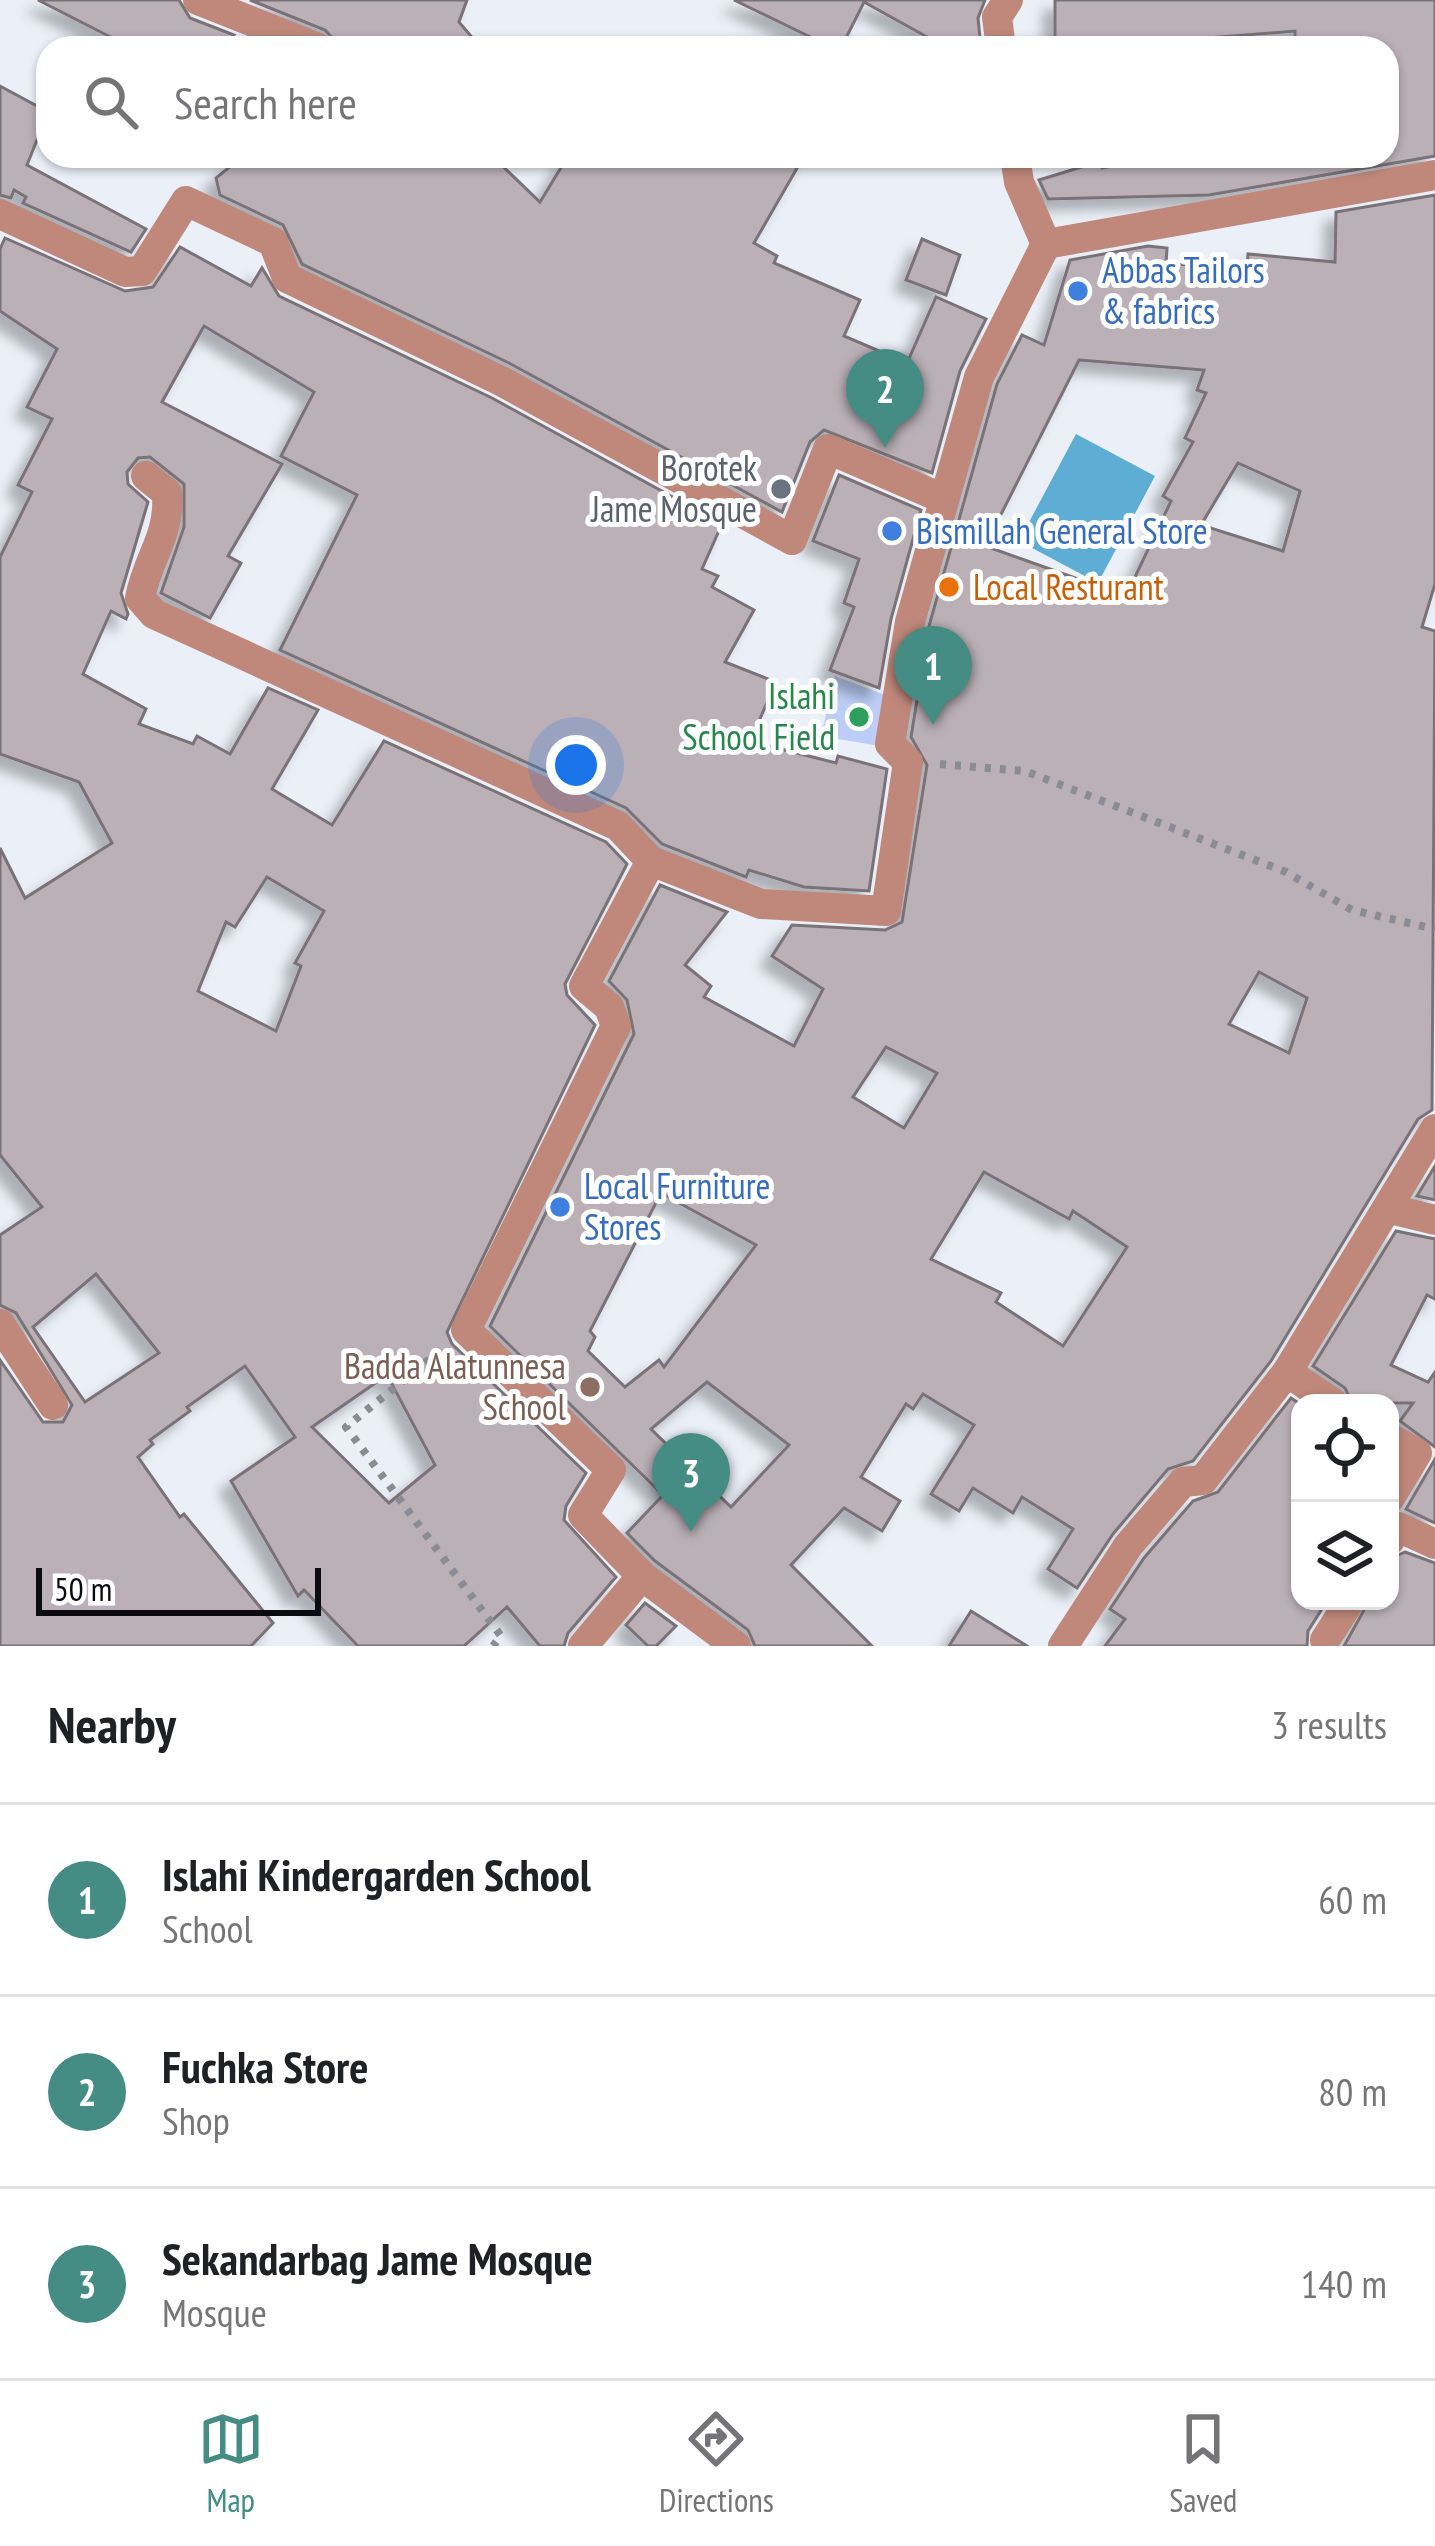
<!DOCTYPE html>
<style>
:root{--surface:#fff;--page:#f2f2f2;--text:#202124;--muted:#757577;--line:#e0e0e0;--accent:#458c84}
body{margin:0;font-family:"PT Sans Narrow",sans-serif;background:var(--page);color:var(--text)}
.controls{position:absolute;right:36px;bottom:36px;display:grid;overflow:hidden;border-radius:24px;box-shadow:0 3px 9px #0004}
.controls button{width:108px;height:108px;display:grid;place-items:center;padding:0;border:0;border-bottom:3px solid var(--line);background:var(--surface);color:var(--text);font:60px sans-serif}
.scale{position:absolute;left:36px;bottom:30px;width:285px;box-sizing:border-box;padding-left:12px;border:6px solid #0b0c0f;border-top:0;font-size:33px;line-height:42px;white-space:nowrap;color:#0b0c0f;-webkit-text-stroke:9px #fff;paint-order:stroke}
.you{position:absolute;left:576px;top:765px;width:42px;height:42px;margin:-30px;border:9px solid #fff;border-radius:50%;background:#1a73e8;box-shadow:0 0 0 18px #1a73e833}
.badge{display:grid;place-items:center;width:78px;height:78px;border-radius:50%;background:var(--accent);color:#fff;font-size:39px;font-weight:700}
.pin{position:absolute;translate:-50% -99px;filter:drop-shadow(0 3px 6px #0008)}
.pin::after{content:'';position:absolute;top:63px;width:42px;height:36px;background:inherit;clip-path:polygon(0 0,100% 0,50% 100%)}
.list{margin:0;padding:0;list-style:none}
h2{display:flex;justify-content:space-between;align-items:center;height:156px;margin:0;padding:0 48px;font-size:51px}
h2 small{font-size:39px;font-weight:400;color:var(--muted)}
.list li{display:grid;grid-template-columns:78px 1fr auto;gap:36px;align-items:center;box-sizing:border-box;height:192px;padding:0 48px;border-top:3px solid var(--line)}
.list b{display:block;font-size:45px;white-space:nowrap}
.list p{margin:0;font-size:39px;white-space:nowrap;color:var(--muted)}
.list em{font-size:39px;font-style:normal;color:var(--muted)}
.icon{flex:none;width:66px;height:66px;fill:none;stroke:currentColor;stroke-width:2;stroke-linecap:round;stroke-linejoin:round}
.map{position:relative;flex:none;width:1435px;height:1646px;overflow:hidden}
.search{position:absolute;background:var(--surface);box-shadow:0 3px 9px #0004;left:36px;right:36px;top:36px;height:132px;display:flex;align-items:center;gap:30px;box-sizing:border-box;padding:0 42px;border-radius:36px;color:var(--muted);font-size:45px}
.sheet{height:732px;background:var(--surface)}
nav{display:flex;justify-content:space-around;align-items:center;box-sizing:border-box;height:168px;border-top:3px solid var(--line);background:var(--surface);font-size:33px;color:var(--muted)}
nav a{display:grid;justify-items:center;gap:6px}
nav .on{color:var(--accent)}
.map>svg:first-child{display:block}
.green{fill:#bccdf7}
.water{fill:#5dadd5}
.building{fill:#bab0b6;stroke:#7a7276;stroke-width:3;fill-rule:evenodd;filter:url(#shadow)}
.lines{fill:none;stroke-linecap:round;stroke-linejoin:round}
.path{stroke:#8a8c93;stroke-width:8;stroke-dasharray:6 9;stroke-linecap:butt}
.minor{stroke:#bf887b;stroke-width:30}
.shop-dot{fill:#3f7fe0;stroke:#fff;stroke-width:4.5}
.worship-dot{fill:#6b7280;stroke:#fff;stroke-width:4.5}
.food-dot{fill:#e8710a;stroke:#fff;stroke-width:4.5}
.leisure-dot{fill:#2e9e5b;stroke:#fff;stroke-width:4.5}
.education-dot{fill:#8d6e63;stroke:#fff;stroke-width:4.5}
.labels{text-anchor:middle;stroke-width:10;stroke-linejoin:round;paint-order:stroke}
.shop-label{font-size:36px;fill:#366cbe;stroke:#fff;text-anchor:start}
.worship-label{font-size:36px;fill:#5b616d;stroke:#fff;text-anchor:end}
.food-label{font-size:36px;fill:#c56008;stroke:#fff;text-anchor:start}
.leisure-label{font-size:36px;fill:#27864d;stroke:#fff;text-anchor:end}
.education-label{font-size:36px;fill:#785e54;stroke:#fff;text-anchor:end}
</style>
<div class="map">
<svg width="1435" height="1646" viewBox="0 0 1435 1646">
<defs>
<filter id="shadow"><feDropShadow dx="-11" dy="11" stdDeviation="6" flood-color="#0004"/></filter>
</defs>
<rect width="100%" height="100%" fill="#ebeff8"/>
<!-- green -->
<path class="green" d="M835,676L893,698L885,747L821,736Z"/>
<!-- water -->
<path class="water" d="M1076,434L1155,476L1098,583L1019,541Z"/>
<!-- building -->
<g class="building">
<path d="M38,0H179L190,18L234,35L225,48H132Z"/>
<path d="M250,0H467L459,22L481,48H342L325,30Z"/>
<path d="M734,0H985L978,18L981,48H947L864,2L841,48H833Z"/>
<path d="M1055,0H1435V156L1209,195L1048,199L1039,180L1101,161L1102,168L1167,156H1387V48H1295V31L1195,39V48H1055Z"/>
<path d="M0,86L48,112L27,165L146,229L131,252L23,203L26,197L14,190L11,198L0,195Z"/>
<path d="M243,156H492L540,202L568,156H804L754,243L777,256L774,263L860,300L844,336L907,363L936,297L986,319L960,371L932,473L824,430L810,442L782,512L509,363L302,264L283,225L220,195L216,178Z"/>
<path d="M1435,195V584L1422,627L1435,631L1432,1110L1418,1119L1271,1361L1193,1461L1168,1469L1113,1534L1077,1588L1048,1569L1073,1529L1022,1497L1013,1513L973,1488L959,1511L931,1494L974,1425L923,1394L913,1409L906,1404L861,1477L900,1501L882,1531L844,1508L791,1565L872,1646H755L748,1630L655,1561L627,1533L663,1495L490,1326L634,1034L627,1000L609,981L660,885L727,912L685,965L711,986L704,997L794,1046L823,989L772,956L792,925L885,930L902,922L927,765L911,737L929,626L997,384L1022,335L1044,345L1070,260L1148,246L1167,248L1166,264L1247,266L1248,254L1335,262L1336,212ZM1079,360L1204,370L1197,390L1206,393L1185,438L1193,442L1163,496L1171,501L1126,596L985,546ZM1238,463L1300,491L1283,551L1201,525ZM1259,972L1307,998L1289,1053L1229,1024ZM886,1047L937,1073L904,1128L853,1097ZM984,1172L1069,1219L1073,1211L1127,1247L1063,1346L996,1302L1001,1293L931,1259ZM661,1193L756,1245L664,1367L659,1360L625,1387L588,1351L595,1337L590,1331ZM707,1382L789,1445L731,1507L651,1429Z"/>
<path d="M5,238L125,291L153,287L180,247L251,286L262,268L279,296L492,398L722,524L702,569L718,576L712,587L754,610L725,662L776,682L752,737L761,744L836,763L838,756L887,769L869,891L804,887L749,870L746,877L662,844L626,808L280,650L357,495L281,456L314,392L204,326L162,402L282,464L228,556L241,563L210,618L161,593L184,527V484L150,457L138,458L127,472L128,484L148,502L121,593L128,614L126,619L111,611L83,674L146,709L139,724L193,744L197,736L230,754L268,688L318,710L272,789L332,825L384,741L606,842L627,864L565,984L567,995L595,1025L447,1332L452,1344L586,1473L566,1506L564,1520L616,1577L568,1633L564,1646H540L507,1607L464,1646H358L304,1590L298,1596L231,1481L295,1437L245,1366L187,1407L190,1411L150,1440L153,1444L138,1457L180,1517L184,1514L273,1623L251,1646H0V1360L43,1422H63L72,1405L16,1313L0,1305V1235L42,1207L0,1155V848L25,898L112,843L79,782L0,754V557L32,492L18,485L52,419L27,407L57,349L0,311V249ZM267,877L324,911L295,963L301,966L276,1031L198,991L226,922L235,927ZM96,1274L159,1353L85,1402L33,1327ZM387,1375L435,1465L389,1503L312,1427Z"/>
<path d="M922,239L960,255L946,295L906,280Z"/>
<path d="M839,475L921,510L891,619L879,688L830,670L854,607L844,603L859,559L813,541Z"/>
<path d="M1435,1166V1200L1417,1196Z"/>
<path d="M1396,1231L1435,1239V1299L1427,1295L1391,1365L1428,1382L1435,1372V1447L1400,1421L1413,1403H1352L1345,1388L1313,1366Z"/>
<path d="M1291,1398L1300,1404V1601H1327L1308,1631L1307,1646H1105L1125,1619L1110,1609L1144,1558L1193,1501L1218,1492Z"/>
<path d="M1435,1459V1523L1406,1509Z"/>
<path d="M1405,1552L1435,1563V1646H1344L1369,1601H1390V1559Z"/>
<path d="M645,1603L676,1626L656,1646H648L626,1625Z"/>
<path d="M971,1611L1027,1646H949Z"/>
</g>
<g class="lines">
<!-- path -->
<g class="path">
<path d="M940,764L1025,771L1286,872L1352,910L1435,929"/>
<path d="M441,1350L346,1427L501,1636L493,1646"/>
</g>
<!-- minor -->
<g class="minor">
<path d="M198,0L318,48"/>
<path d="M1001,48L997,17L1008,0"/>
<path d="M1015,156L1019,182L1046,244L1435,175"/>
<path d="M0,214L125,272L142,271L186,201L273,242L287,278L501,381L792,540L828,449L944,499"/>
<path d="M146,476L167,493C170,538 148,556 140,598L154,614L618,826L651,861L761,904L886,911L908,762L890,744L910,622L979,377L1046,244"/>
<path d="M1390,1209L1435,1220"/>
<path d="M0,1324L53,1405"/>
<path d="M1287,1372L1333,1403"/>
<path d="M1390,1438L1417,1453L1390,1498"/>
<path d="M1390,1540L1398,1527L1435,1544"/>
<path d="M642,1576L736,1646"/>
<path d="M1325,1640L1350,1601"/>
<path d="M583,1646L642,1576L583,1515L611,1470L466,1330L616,1026L609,1007L584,986L651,861"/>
<path d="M1063,1646L1128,1546L1183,1482L1203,1480L1287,1372L1435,1129"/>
</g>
</g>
<!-- markers -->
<g class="shop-dot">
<circle cx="1078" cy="291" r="12"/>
<circle cx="892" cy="531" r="12"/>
<circle cx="560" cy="1207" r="12"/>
</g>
<circle class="worship-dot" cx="781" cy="489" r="12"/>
<circle class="food-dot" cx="949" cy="587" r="12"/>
<circle class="leisure-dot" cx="859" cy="717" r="12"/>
<circle class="education-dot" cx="590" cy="1387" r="12"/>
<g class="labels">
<!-- shop labels -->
<g class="shop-label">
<text x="1102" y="283">Abbas Tailors<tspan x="1102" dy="41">&amp; fabrics</tspan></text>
<text x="916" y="544">Bismillah General Store</text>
<text x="584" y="1199">Local Furniture<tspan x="584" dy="41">Stores</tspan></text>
</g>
<!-- worship labels -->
<g class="worship-label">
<text x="757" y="481">Borotek<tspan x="757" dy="41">Jame Mosque</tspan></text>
</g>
<!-- food labels -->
<g class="food-label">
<text x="973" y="600">Local Resturant</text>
</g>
<!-- leisure labels -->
<g class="leisure-label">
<text x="835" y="709">Islahi<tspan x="835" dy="41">School Field</tspan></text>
</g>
<!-- education labels -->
<g class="education-label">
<text x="566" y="1379">Badda Alatunnesa<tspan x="566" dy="41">School</tspan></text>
</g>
</g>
</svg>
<div class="controls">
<button><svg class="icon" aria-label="locate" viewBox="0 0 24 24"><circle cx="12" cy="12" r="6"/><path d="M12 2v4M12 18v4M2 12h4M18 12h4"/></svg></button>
<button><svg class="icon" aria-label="layers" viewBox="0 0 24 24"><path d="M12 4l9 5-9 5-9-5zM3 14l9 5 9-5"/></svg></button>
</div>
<div class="scale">50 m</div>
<div class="you"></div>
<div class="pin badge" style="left:933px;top:725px">1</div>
<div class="pin badge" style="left:885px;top:448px">2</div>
<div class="pin badge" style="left:691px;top:1532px">3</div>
<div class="search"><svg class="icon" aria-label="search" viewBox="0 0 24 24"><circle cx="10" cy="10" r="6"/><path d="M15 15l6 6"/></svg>Search here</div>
</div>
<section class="sheet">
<h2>Nearby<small>3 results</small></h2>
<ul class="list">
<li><span class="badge">1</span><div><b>Islahi Kindergarden School</b><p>School</p></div><em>60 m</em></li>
<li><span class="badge">2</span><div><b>Fuchka Store</b><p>Shop</p></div><em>80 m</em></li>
<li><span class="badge">3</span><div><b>Sekandarbag Jame Mosque</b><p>Mosque</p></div><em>140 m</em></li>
</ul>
</section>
<nav>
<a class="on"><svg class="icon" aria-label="map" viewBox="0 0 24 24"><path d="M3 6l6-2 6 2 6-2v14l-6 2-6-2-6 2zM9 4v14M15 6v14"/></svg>Map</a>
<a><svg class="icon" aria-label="directions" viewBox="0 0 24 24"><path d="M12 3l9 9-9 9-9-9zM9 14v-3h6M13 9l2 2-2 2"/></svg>Directions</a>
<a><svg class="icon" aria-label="saved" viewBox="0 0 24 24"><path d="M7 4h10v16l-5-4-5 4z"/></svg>Saved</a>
</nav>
